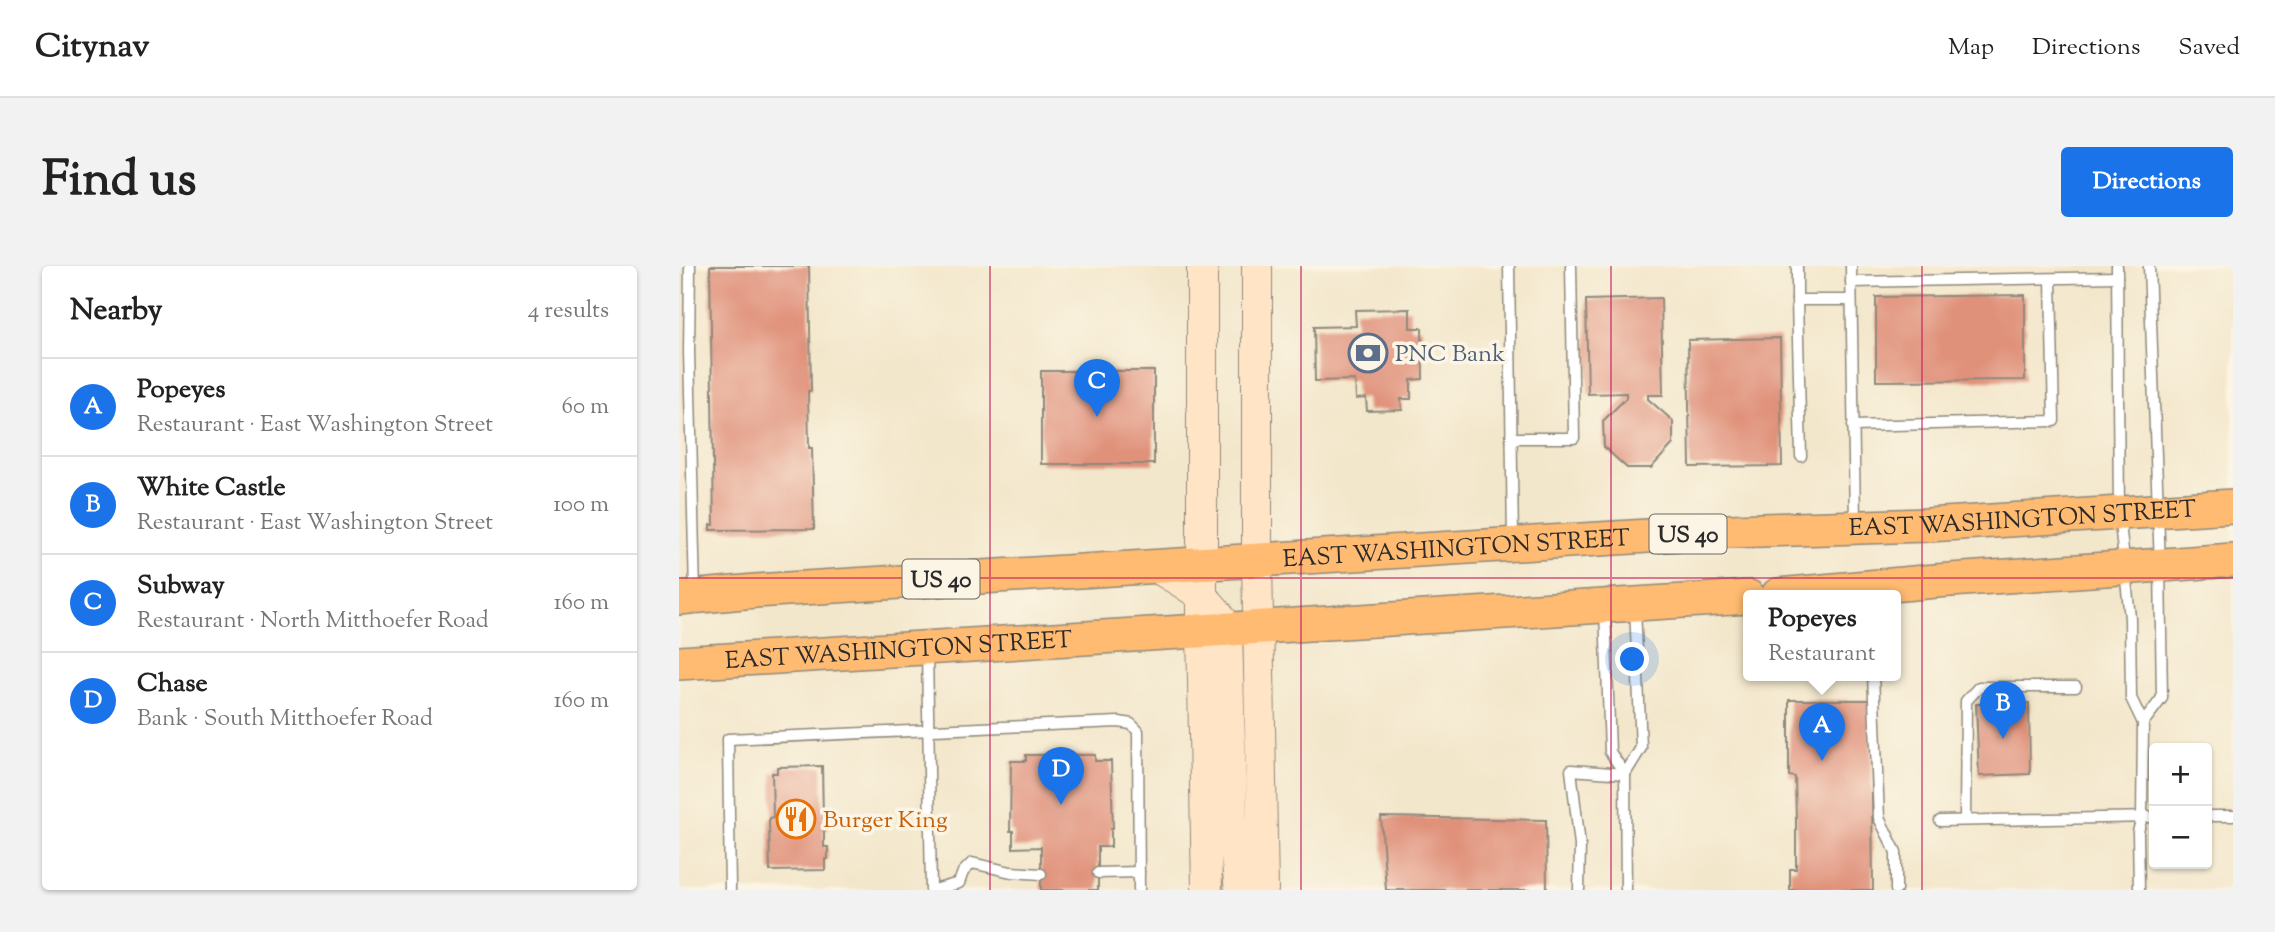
<!DOCTYPE html>
<meta charset="utf-8">
<style>
:root{--surface:#fff;--page:#f2f2f2;--text:#222;--muted:#767676;--line:#e0e0e0;--accent:#1a73e8}
body{margin:0;font-family:"Sorts Mill Goudy",serif;background:var(--page);color:var(--text)}
.controls{position:absolute;right:21px;bottom:21px;display:grid;overflow:hidden;border-radius:7px;box-shadow:0 2px 5px #0004}
.controls button{width:63px;height:63px;display:grid;place-items:center;padding:0;border:0;border-bottom:2px solid var(--line);background:var(--surface);color:var(--text);font:35px sans-serif}
.you{position:absolute;left:954px;top:394px;width:24px;height:24px;margin:-18px;border:5px solid #fff;border-radius:50%;background:#1a73e8;box-shadow:0 0 0 10px #1a73e833}
.badge{display:grid;place-items:center;width:46px;height:46px;border-radius:50%;background:var(--accent);color:#fff;font-size:23px;font-weight:700}
.pin{position:absolute;translate:-50% -58px;filter:drop-shadow(0 2px 4px #0008)}
.pin::after{content:'';position:absolute;top:37px;width:24px;height:21px;background:inherit;clip-path:polygon(0 0,100% 0,50% 100%)}
.popup{position:absolute;left:1064px;top:324px;width:158px;height:91px;box-sizing:border-box;display:grid;place-content:center;border-radius:7px;background:var(--surface);filter:drop-shadow(0 2px 5px #0005);font-size:23px;white-space:nowrap;color:var(--muted)}
.popup b{font-size:26px;color:var(--text)}
.popup::after{content:'';position:absolute;left:50%;top:100%;margin-left:-14px;border:14px solid transparent;border-top-color:var(--surface)}
.list{margin:0;padding:0;list-style:none}
h2{display:flex;justify-content:space-between;align-items:center;height:91px;margin:0;padding:0 28px;font-size:30px}
h2 small{font-size:23px;font-weight:400;color:var(--muted)}
.list li{display:grid;grid-template-columns:46px 1fr auto;gap:21px;align-items:center;box-sizing:border-box;height:98px;padding:0 28px;border-top:2px solid var(--line)}
.list b{display:block;font-size:26px;white-space:nowrap}
.list p{margin:0;font-size:23px;white-space:nowrap;color:var(--muted)}
.list em{font-size:23px;font-style:normal;color:var(--muted)}
.map{position:relative;flex:none;width:1554px;height:624px;overflow:hidden;border-radius:7px}
header{display:flex;align-items:center;gap:42px;box-sizing:border-box;height:98px;padding:0 35px;background:var(--surface);border-bottom:2px solid var(--line)}
header strong{font-size:33px}
nav{display:flex;gap:38px;margin-inline-start:auto;font-size:24px}
.intro{display:flex;align-items:center;justify-content:space-between;box-sizing:border-box;height:168px;padding:0 42px}
h1{margin:0;font-size:49px}
.button{padding:18px 32px;border-radius:7px;background:var(--accent);color:#fff;font-size:24px;font-weight:700}
main{display:flex;gap:42px;padding:0 42px}
aside{flex:1;background:var(--surface);border-radius:7px;box-shadow:0 2px 5px #0004}
.map>svg:first-child{display:block}
.building{fill:#e0917a}
.lines{fill:none;stroke-linecap:round;stroke-linejoin:round}
.service-casing{stroke:#8f897b;stroke-width:13}
.secondary-casing{stroke:#8f897b;stroke-width:32}
.primary-casing{stroke:#8f897b;stroke-width:36}
.service{stroke:#fff;stroke-width:10}
.secondary{stroke:#ffe4c6;stroke-width:30}
.primary{stroke:#ffbb71;stroke-width:33}
.grid{fill:none;stroke:#c2185b;stroke-width:2;stroke-opacity:0.55}
.labels{text-anchor:middle;stroke-width:7;stroke-linejoin:round;paint-order:stroke}
.shield{fill:#fcf5e5;stroke:#6a6863;stroke-width:2}
.shield-label{font-size:23px;font-weight:bold;fill:#2b2b2b}
.service-label{font-size:24px;fill:#4e5e75;stroke:#fcf5e5;text-anchor:start}
.street-label{font-size:24px;fill:#2b2b2b;stroke:#fcf5e5}
.food-label{font-size:24px;fill:#c56008;stroke:#fcf5e5;text-anchor:start}
</style>
<header>
<strong>Citynav</strong>
<nav><a>Map</a><a>Directions</a><a>Saved</a></nav>
</header>
<div class="intro"><h1>Find us</h1><a class="button">Directions</a></div>
<main>
<aside>
<h2>Nearby<small>4 results</small></h2>
<ul class="list">
<li><span class="badge">A</span><div><b>Popeyes</b><p>Restaurant · East Washington Street</p></div><em>60 m</em></li>
<li><span class="badge">B</span><div><b>White Castle</b><p>Restaurant · East Washington Street</p></div><em>100 m</em></li>
<li><span class="badge">C</span><div><b>Subway</b><p>Restaurant · North Mitthoefer Road</p></div><em>160 m</em></li>
<li><span class="badge">D</span><div><b>Chase</b><p>Bank · South Mitthoefer Road</p></div><em>160 m</em></li>
</ul>
</aside>
<div class="map">
<svg width="1554" height="624" viewBox="0 0 1554 624">
<rect width="100%" height="100%" fill="#fcf5e5"/>
<filter id="ink" filterUnits="userSpaceOnUse"><feTurbulence type="fractalNoise" baseFrequency=".0143" numOctaves="2"/><feDisplacementMap in="SourceGraphic" scale="14" xChannelSelector="R" yChannelSelector="G"/><feConvolveMatrix kernelMatrix="1 2 1 2 8 2 1 2 1" color-interpolation-filters="sRGB"/></filter>
<filter id="wash" filterUnits="userSpaceOnUse"><feTurbulence type="fractalNoise" baseFrequency=".00686" numOctaves="4" result="noise"/><feDisplacementMap in="SourceGraphic" scale="28" xChannelSelector="R" yChannelSelector="G"/><feGaussianBlur stdDeviation="1.57" result="paint"/><feColorMatrix in="noise" values="0 0 0 0 0 0 0 0 0 0 0 0 0 0 0 0 0 1.4 0 .05"/><feComposite in="paint" operator="in"/></filter>
<g filter="url(#wash)">
<rect width="100%" height="100%" fill="#f3e7cb"/>
<g id="blocks">
<!-- building -->
<g class="building">
<path d="M31,0H130L132,125H129L130,182H133L135,263L31,264V259H35Z"/>
<path d="M1346,29V114L1197,115V31Z"/>
<path d="M982,32L984,129H969V133L994,155V178L972,202H948L925,181L924,155L947,132V127L909,128L907,34Z"/>
<path d="M731,43V62H743L744,113L732,114V133H722L723,144L688,145L687,132L677,133L676,114L636,115L635,61L677,60L676,44Z"/>
<path d="M1101,72L1103,200L1011,201L1009,74Z"/>
<rect x="362" y="105" width="113" height="93"/>
<path d="M1110,434H1192L1194,624H1111V603H1117V555L1116,511L1110,510Z"/>
<path d="M1350,437L1351,508L1300,510L1297,438Z"/>
<path d="M347,489H416V495H432L434,563H432V581H419V624H362V581L334,582V565H331L332,495H347Z"/>
<path d="M143,500L144,553H149V563L145,564V581H149V593H146V604L91,605L90,552L94,551L93,507H98V501Z"/>
<path d="M702,551L867,554L868,624H707Z"/>
</g>
</g>
</g>
<g filter="url(#ink)">
<use href="#blocks" fill-opacity="0" stroke="#8f897b" stroke-width="2"/>
<g class="lines">
<defs>
<g id="service">
<path d="M11,0L10,86L16,327"/>
<path d="M830,0L834,274"/>
<path d="M1118,0V34H1172"/>
<path d="M1172,0L1176,256"/>
<path d="M1438,0L1440,247L1451,352L1452,432L1464,457L1463,551L1459,566L1460,624"/>
<path d="M1172,16L1438,11"/>
<path d="M1118,34L1122,190"/>
<path d="M1174,160L1375,155L1372,13"/>
<path d="M832,172H895L892,0"/>
<path d="M926,344L931,486L946,508"/>
<path d="M248,384L252,624"/>
<path d="M1194,409L1200,552L1217,586V624"/>
<path d="M1464,457L1483,432L1481,300L1470,0"/>
<path d="M1528,550H1554"/>
<path d="M1286,554L1287,435L1300,421H1397"/>
<path d="M1261,555L1475,551"/>
<path d="M419,607L460,606"/>
<path d="M51,624L49,473L440,456L452,458L459,465L460,624"/>
<path d="M255,624L280,617L284,606L293,597L332,606L362,608"/>
<path d="M900,624L901,579L892,504L946,508"/>
<path d="M947,624L946,508L962,482L956,341"/>
</g>
<g id="secondary">
<path d="M523,0V365L528,624"/>
<path d="M578,0V294L584,624"/>
<path d="M475,300C503,317 535,332 548,363L553,556L561,624"/>
</g>
<g id="primary">
<path d="M1099,329L1257,315L1554,294"/>
<path id="s1" d="M0,332L76,325L1050,265L1249,259L1554,240"/>
<path id="s2" d="M0,397L1070,331"/>
</g>
</defs>
<!-- service casing -->
<use href="#service" class="service-casing"/>
<!-- secondary casing -->
<use href="#secondary" class="secondary-casing"/>
<!-- primary casing -->
<use href="#primary" class="primary-casing"/>
<!-- service -->
<use href="#service" class="service"/>
<!-- secondary -->
<use href="#secondary" class="secondary"/>
<!-- primary -->
<use href="#primary" class="primary"/>
</g>
</g>
<!-- grid -->
<path class="grid" d="M311,0V624M622,0V624M932,0V624M1243,0V624M0,312H1554"/>
<!-- icons -->
<defs>
<symbol id="bank-ring" viewBox="-11 -11 22 22"><circle r="9.5" fill="#fcf5e5" stroke="#5c6f8a" stroke-width="1.5"/><path d="M-6-4H6V4H-6ZM0-2.3a2.3 2.3 0 1 0 0 4.6a2.3 2.3 0 1 0 0-4.6Z" fill="#5c6f8a"/></symbol>
<symbol id="restaurant-ring" viewBox="-11 -11 22 22"><circle r="9.5" fill="#fcf5e5" stroke="#e8710a" stroke-width="1.5"/><path d="M-5-6h1v4h1v-4h1v4h1v-4h1v5L-1.5 .5V6h-2V.5L-5-1ZM5-6V6H3V1.5H1.5Q1.5-4 5-6Z" fill="#e8710a"/></symbol>
</defs>
<g fill-rule="evenodd">
<use href="#bank-ring" x="667" y="65" width="44" height="44"/>
<use href="#restaurant-ring" x="95" y="531" width="44" height="44"/>
</g>
<g class="labels">
<!-- shield labels -->
<g class="shield">
<rect x="970.5" y="248.5" width="77" height="39" rx="5"/>
<rect x="223.5" y="293.5" width="77" height="39" rx="5"/>
</g>
<g class="shield-label">
<text x="1009" y="276">US 40</text>
<text x="262" y="321">US 40</text>
</g>
<!-- service labels -->
<g class="service-label">
<text x="716" y="95">PNC Bank</text>
</g>
<!-- street labels -->
<g class="street-label">
<text dy="8" stroke="none"><textPath href="#s1" startOffset="1346">EAST WASHINGTON STREET</textPath></text>
<text dy="8" stroke="none"><textPath href="#s1" startOffset="779">EAST WASHINGTON STREET</textPath></text>
<text dy="8" stroke="none"><textPath href="#s2" startOffset="220">EAST WASHINGTON STREET</textPath></text>
</g>
<!-- food labels -->
<g class="food-label">
<text x="144" y="561">Burger King</text>
</g>
</g>
</svg>
<div class="controls">
<button>+</button>
<button>−</button>
</div>
<div class="you"></div>
<div class="pin badge" style="left:1143px;top:495px">A</div>
<div class="popup"><b>Popeyes</b>Restaurant</div>
<div class="pin badge" style="left:1324px;top:473px">B</div>
<div class="pin badge" style="left:418px;top:151px">C</div>
<div class="pin badge" style="left:382px;top:539px">D</div>
</div>
</main>
